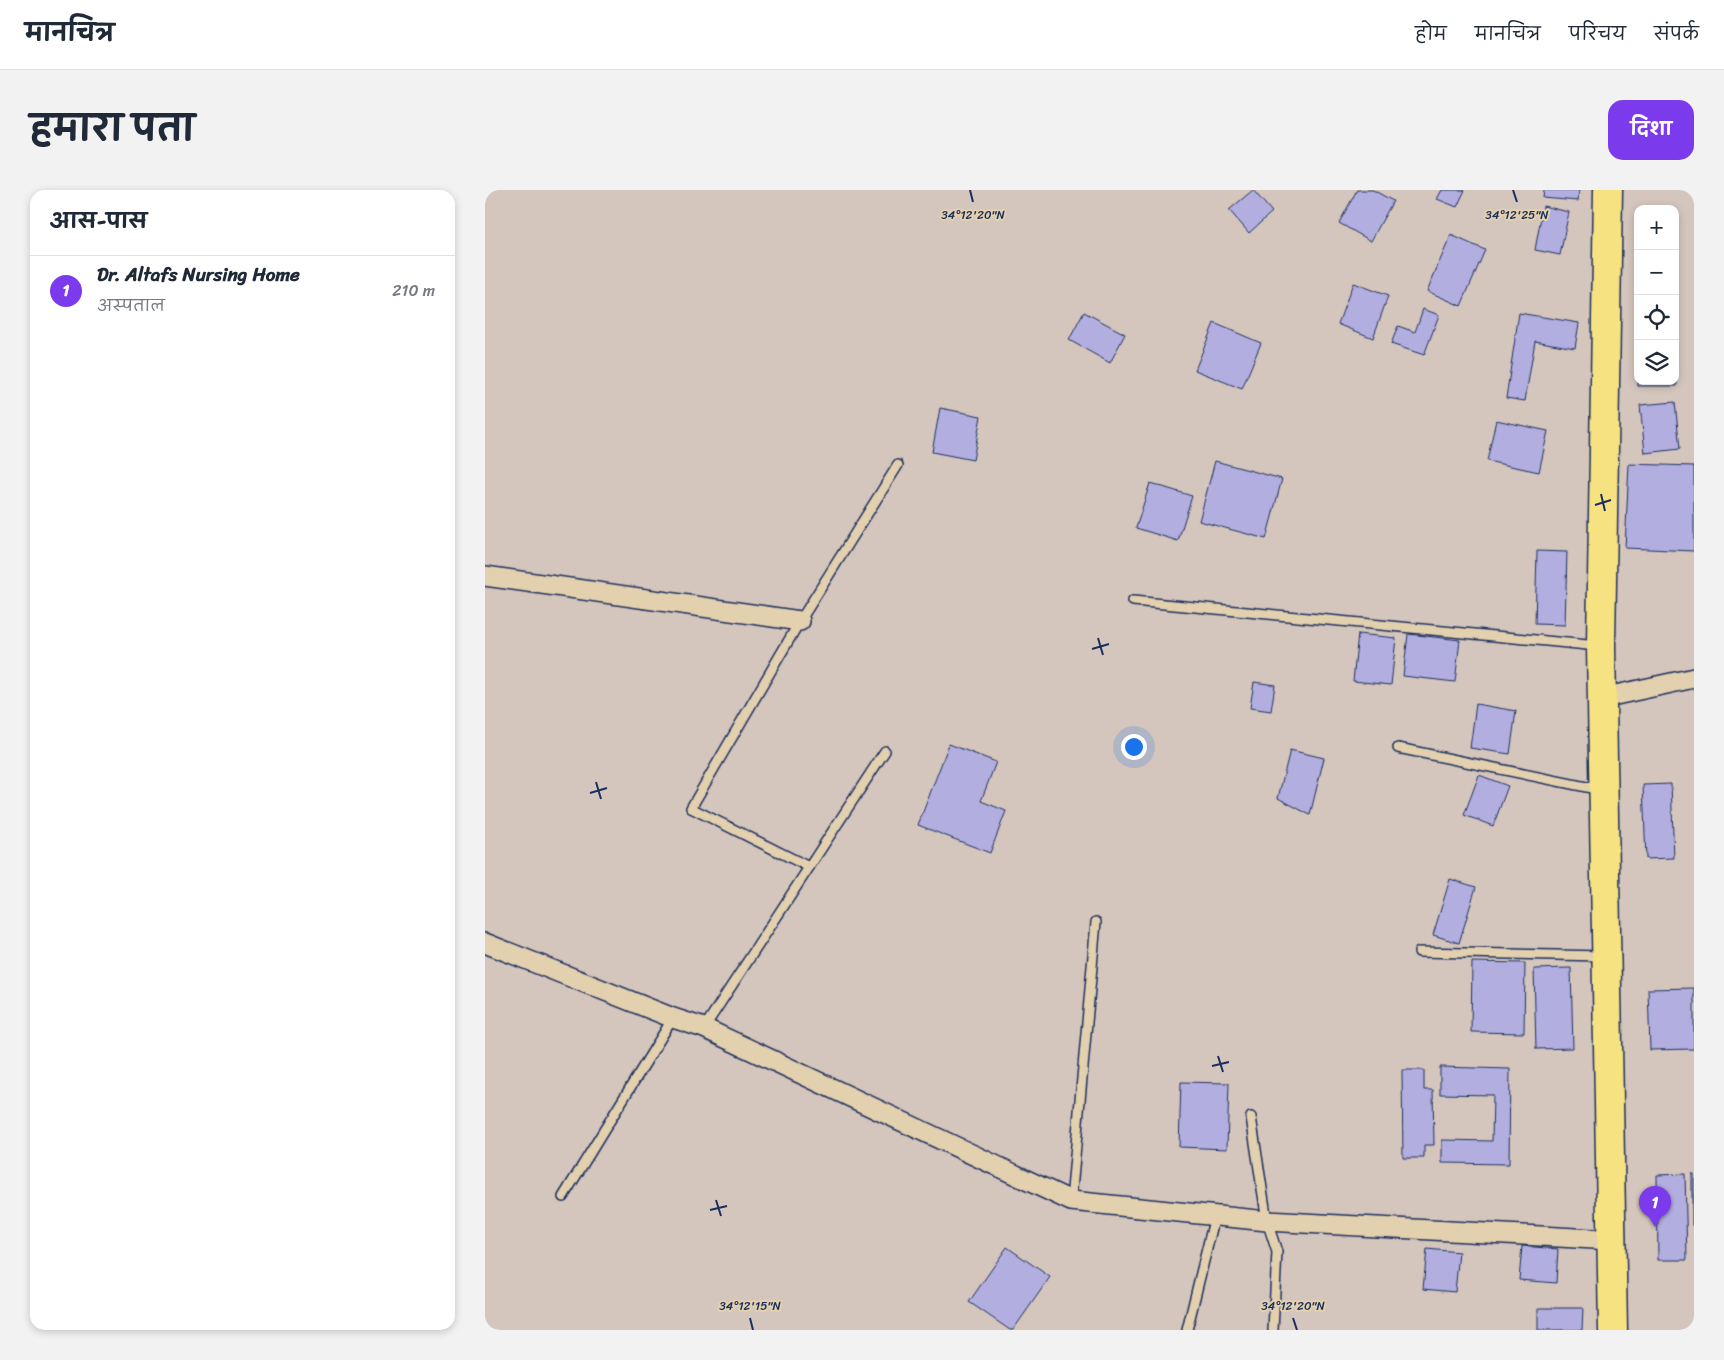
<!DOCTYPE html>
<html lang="hi">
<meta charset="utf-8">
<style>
:root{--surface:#fff;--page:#f2f2f3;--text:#1f2937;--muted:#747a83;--line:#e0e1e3;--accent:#7c3aed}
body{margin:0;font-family:Sriracha,"Playpen Sans Deva",sans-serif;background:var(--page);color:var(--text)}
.controls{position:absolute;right:15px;top:15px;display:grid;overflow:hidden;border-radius:10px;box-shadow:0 2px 8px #0003}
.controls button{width:45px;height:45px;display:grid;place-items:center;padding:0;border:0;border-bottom:1px solid var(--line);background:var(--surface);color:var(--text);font:25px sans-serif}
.you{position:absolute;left:648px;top:556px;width:18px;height:18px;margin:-12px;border:4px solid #fff;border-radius:50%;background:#1a73e8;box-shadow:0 0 0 8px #1a73e833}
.badge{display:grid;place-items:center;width:32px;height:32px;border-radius:50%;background:var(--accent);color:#fff;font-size:16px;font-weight:700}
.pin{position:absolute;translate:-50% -41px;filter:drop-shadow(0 1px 2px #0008)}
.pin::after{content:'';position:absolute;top:26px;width:18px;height:15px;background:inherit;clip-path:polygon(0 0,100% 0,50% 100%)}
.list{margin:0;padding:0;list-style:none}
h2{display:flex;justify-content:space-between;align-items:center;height:65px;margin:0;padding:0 20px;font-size:21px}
h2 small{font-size:16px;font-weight:400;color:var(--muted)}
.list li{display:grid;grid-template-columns:32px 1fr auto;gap:15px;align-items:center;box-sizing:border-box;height:70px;padding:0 20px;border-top:1px solid var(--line)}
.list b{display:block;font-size:19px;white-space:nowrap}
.list p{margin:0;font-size:16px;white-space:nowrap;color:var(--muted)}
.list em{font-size:16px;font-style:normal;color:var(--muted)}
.icon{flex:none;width:28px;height:28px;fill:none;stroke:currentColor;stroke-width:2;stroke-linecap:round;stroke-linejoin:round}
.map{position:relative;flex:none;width:1209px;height:1140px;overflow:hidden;border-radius:15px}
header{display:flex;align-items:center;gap:30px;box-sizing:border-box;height:70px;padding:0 25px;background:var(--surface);border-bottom:1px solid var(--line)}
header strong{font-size:24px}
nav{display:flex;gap:28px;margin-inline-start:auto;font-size:18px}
.intro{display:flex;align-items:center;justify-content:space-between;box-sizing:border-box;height:120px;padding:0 30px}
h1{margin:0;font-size:35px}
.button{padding:12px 22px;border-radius:15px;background:var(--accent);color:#fff;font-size:18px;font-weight:700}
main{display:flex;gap:30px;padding:0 30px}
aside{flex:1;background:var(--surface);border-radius:15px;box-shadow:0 2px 8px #0003}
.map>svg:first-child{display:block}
.building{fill:#b3aee0;stroke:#1b2f5e}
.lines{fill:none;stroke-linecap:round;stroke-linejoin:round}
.lane-casing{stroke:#1b2f5e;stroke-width:12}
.street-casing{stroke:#1b2f5e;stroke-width:22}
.highway-casing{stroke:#1b2f5e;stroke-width:31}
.lane{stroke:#e3d0ae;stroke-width:9}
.street{stroke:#e3d0ae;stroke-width:19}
.highway{stroke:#f7e281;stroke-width:28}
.ticks{fill:none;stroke:#1b2f5e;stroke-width:2}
.ticks-label{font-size:12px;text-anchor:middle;fill:#1b2f5e;stroke:#e3d0ae;stroke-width:4;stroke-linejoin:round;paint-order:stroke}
</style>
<header>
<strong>मानचित्र</strong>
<nav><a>होम</a><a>मानचित्र</a><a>परिचय</a><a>संपर्क</a></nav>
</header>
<div class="intro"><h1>हमारा पता</h1><a class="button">दिशा</a></div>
<main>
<aside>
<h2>आस-पास<small></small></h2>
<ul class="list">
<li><span class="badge">1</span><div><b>Dr. Altafs Nursing Home</b><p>अस्पताल</p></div><em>210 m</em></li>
</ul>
</aside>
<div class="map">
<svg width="1209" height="1140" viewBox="0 0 1209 1140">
<rect width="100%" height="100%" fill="#d5c6bd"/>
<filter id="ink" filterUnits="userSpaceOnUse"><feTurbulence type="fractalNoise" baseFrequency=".02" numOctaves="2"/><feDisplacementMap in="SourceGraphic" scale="10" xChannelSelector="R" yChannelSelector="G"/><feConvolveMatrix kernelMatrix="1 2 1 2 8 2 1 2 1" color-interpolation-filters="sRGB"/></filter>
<g filter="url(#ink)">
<!-- building -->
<g class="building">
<path d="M768,0L787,22L764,43L744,20Z"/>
<path d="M872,0H888L908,11L886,51L854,33Z"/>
<path d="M957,0H980L972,17L952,9Z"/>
<path d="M1059,0H1094L1093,11L1058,8Z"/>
<path d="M1058,16L1084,22L1075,65L1050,60Z"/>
<path d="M966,45L1000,60L976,116L942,101Z"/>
<path d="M868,93L903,106L888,148L853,134Z"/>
<path d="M938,119L954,125L939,165L906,154L913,136L930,142Z"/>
<path d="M599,122L640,144L625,173L584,150Z"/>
<path d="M1034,123L1094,133L1090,158L1050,151L1040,211L1021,208Z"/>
<path d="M1151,131H1153V191H1190V132L1192,196H1153Z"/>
<path d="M729,133L776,153L757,199L710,180Z"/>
<path d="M1190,212L1195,259L1160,263L1155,215Z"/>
<path d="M455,218L496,226L488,270L447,262Z"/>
<path d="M1011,230L1063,241L1054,282L1002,271Z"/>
<path d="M730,271L797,289L781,349L714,331Z"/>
<path d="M1144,274L1209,276V361L1140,358Z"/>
<path d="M665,293L707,306L693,351L651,338Z"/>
<path d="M1052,361L1082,362L1080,435L1050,434Z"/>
<path d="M873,444L911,448L906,495L868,491Z"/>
<path d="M923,444L975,450L970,492L918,486Z"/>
<path d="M769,492L790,495L786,521L765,518Z"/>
<path d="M991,514L1031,521L1025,564L985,558Z"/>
<path d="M464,554L511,572L496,611L521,621L505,663L433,635Z"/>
<path d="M805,560L839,568L825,625L793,608Z"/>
<path d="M994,585L1023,596L1008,636L979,625Z"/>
<path d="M1186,594L1189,668L1161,669L1158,595Z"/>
<path d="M965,689L991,697L974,753L948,745Z"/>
<path d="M987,772L1040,773L1039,843L986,842Z"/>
<path d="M1086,778L1088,858L1051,859L1049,779Z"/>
<path d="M1209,798V859L1165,860L1163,799Z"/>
<path d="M955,877L1025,879L1024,974L957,973V950L1007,951L1008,905L955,904Z"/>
<path d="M917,880H939V900H948L949,955H939V968H918Z"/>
<path d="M696,892L744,893L742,959L694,957Z"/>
<path d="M1200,984L1202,1070H1173L1172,985Z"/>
<rect x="1207" y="984" width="2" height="51"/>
<path d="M1037,1056L1073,1059L1071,1093L1034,1090Z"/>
<path d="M522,1057L565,1087L528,1140H525L484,1112Z"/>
<path d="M942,1059L974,1062L970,1102L938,1099Z"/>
<path d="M1053,1118H1098L1097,1140H1053Z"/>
</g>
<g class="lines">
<defs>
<g id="lane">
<path d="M648,411L1113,456"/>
<path d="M913,558L1116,600"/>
<path d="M324,677L206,618L315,431L413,275"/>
<path d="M934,762L1119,766"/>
<path d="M219,838L400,561"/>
<path d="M766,927L782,1031L792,1062L788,1140"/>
<path d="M78,1007L188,828"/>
<path d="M586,1011L611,732"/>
<path d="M702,1140L730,1026"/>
</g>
<g id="street">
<path d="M0,386L315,431"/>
<path d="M1117,508L1209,488"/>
<path d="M0,753L188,828L219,838L586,1011L782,1031L1127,1050"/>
</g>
<path id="highway" d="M1123,0L1116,456L1128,1140"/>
</defs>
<!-- lane casing -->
<use href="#lane" class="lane-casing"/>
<!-- street casing -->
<use href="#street" class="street-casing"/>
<!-- highway casing -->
<use href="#highway" class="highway-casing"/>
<!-- lane -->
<use href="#lane" class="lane"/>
<!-- street -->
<use href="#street" class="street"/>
<!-- highway -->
<use href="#highway" class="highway"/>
</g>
</g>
<!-- ticks -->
<path class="ticks" d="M485,0L488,12M1028,0L1032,12M1116,304L1120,321M1110,315L1126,310M613,448L618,465M607,459L624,454M111,592L116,609M105,603L122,598M733,866L738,882M727,876L744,872M231,1010L236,1026M225,1020L242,1016M265,1128L268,1140M808,1128L812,1140"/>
<g class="ticks-label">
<text x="488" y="29">34°12'20"N</text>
<text x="1032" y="29">34°12'25"N</text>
<text x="265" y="1120">34°12'15"N</text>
<text x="808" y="1120">34°12'20"N</text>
</g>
</svg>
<div class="controls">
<button>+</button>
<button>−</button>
<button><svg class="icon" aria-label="locate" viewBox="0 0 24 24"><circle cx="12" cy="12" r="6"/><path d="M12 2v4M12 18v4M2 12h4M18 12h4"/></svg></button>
<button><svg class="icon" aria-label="layers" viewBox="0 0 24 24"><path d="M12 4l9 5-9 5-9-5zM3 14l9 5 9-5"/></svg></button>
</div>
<div class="you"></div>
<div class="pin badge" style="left:1170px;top:1037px">1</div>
</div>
</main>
